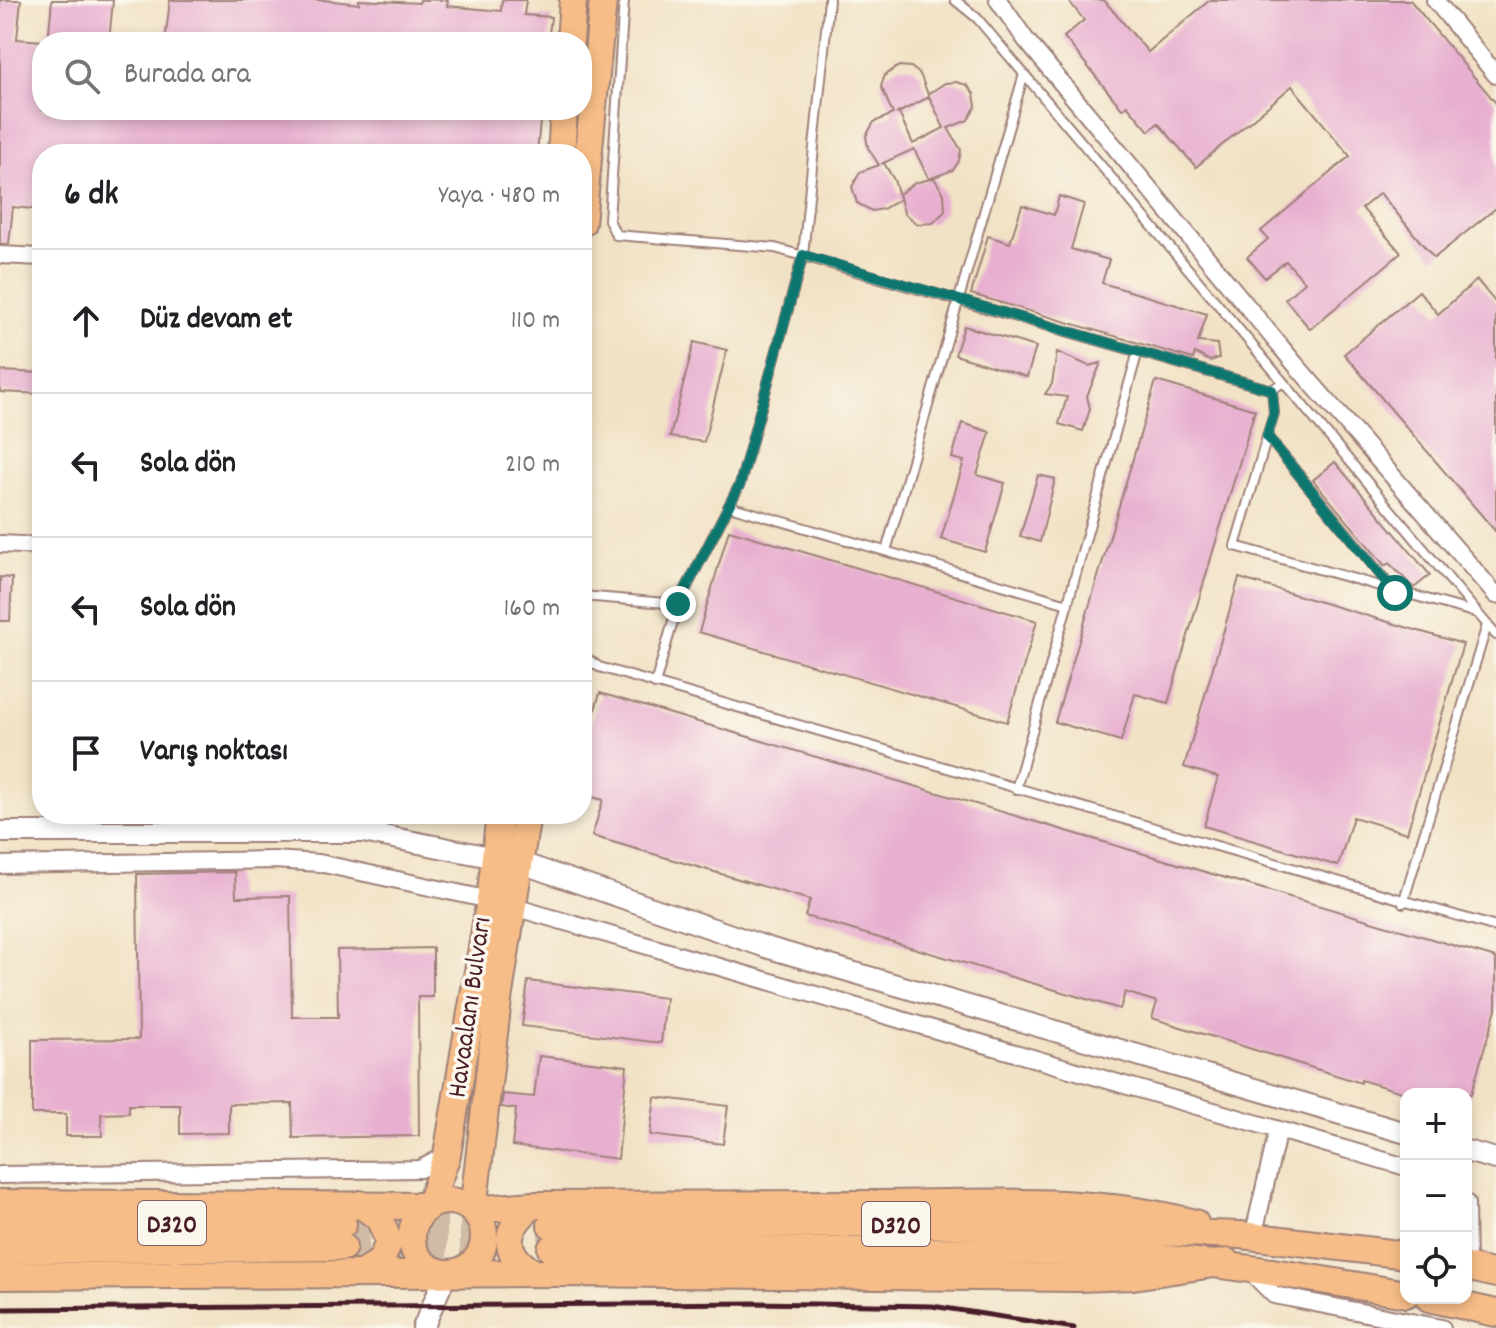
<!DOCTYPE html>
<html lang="tr">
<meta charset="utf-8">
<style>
:root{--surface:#fff;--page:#f2f2f2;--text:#202124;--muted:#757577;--line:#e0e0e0}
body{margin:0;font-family:Dekko,sans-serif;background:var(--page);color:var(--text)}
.controls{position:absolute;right:24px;bottom:24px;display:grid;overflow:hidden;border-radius:16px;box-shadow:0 4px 12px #0003}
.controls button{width:72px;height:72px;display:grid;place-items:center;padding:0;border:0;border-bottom:2px solid var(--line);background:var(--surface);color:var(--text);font:40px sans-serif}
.stop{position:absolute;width:24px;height:24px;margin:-18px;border:6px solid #0f766e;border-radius:50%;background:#fff}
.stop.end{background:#0f766e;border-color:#fff;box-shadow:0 2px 8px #0008}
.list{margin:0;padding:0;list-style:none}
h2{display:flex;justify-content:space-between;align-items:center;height:104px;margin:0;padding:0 32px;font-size:34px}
h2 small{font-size:26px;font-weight:400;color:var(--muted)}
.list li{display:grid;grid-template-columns:52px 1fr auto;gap:24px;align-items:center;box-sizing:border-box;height:144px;padding:0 32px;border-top:2px solid var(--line)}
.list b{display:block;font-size:30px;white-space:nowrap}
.list em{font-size:26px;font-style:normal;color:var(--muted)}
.icon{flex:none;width:44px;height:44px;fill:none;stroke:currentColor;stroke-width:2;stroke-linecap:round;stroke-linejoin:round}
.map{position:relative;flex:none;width:1496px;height:1328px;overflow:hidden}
.search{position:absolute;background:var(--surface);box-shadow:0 4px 12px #0003;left:32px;top:32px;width:560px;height:88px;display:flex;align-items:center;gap:20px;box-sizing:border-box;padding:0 28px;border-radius:32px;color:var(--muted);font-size:30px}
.panel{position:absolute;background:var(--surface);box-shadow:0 4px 12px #0003;left:32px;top:144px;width:560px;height:680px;border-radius:32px}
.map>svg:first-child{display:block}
.building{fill:#e8b0d0}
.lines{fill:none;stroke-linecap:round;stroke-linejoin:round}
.trunk-tunnel{stroke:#d0bba6;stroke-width:26;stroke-dasharray:26 13;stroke-linecap:butt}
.service-casing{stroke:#9e8078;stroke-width:12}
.minor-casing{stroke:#9e8078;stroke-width:20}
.tertiary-casing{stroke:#9e8078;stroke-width:24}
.primary-casing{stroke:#9e8078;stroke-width:30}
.trunk-casing{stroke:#9e8078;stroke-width:30}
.service{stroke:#fff;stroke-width:8}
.minor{stroke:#fff;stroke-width:16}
.tertiary{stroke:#fff;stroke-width:20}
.primary{stroke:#f7bd88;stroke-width:26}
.trunk{stroke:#f7bd88;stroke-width:26}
.rail{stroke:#4a1f2b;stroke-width:5}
.route{stroke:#0f766e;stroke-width:10}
.labels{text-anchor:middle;stroke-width:7;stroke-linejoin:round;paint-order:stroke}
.shield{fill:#fbf7ec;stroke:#7f6065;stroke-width:2}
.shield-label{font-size:26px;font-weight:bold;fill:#4a1f2b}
.street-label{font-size:28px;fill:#4a1f2b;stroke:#fbf7ec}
</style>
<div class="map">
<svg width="1496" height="1328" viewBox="0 0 1496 1328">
<rect width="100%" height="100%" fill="#fbf7ec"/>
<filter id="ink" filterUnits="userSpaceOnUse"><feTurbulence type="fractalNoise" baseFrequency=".0125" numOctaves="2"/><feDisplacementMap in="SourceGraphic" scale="16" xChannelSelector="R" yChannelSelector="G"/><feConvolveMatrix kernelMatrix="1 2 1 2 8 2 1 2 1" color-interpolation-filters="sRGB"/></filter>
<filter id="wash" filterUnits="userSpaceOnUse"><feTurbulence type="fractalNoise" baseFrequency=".006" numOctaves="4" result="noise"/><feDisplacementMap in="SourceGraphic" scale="32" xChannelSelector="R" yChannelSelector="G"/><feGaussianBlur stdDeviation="1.8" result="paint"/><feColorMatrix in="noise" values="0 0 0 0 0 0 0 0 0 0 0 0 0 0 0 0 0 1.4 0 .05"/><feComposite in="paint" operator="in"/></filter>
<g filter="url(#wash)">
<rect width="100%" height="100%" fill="#f1e2c5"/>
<g id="blocks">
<!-- building -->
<g class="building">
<path d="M0,0H21L17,39L42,41V110H541L537,154H42V210L13,207L9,244H0Z"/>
<path d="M52,0H113L109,42H48Z"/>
<path d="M170,0H323L359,4V0L419,3L420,0H448L447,6L501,11L502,0H526L524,15L551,17L548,42H165Z"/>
<path d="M1068,0H1104L1148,52L1210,0H1410L1496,103V208L1434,258L1380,193L1362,208L1401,253L1310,329L1285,299L1305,282L1286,261L1265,278L1247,257L1268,239L1261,231L1350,156L1292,86L1196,167L1158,123L1149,131L1127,105L1122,109L1064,37L1084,20Z"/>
<path d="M899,66L911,67L920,74L929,97L896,114L899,113L913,144L944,128L928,94L945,83L956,82L967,85L974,94L976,106L968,120L948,128L961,150L959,161L953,170L929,179L914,149L881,164L884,163L894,180L900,199L883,209L872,211L857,203L852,187L860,172L879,165L868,148L866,136L874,122L893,114L881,86L885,75Z"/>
<path d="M934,178L944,194L945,211L933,223L917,224L904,213L899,194L915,183Z"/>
<path d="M1059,196L1084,204L1071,249L1109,260L1102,283L1207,314L1198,342L1217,344L1219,358L1210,361L1195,353L1193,359L971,294L988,236L1010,243L1022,205L1054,215Z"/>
<path d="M1477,280L1496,303V532L1344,354L1419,291L1438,314Z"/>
<path d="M964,326L1036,347L1027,377L955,355Z"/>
<path d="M694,342L727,350L704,442L670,437Z"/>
<path d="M1057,352L1089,366L1101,363L1087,396L1090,409L1083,431L1059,424L1067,397L1045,394L1052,384Z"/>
<path d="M0,371L42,373V394L0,392Z"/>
<path d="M1156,381L1255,410L1168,703L1135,694L1121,741L1055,722Z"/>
<path d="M962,423L990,432L977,475L1005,483L985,552L941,539L964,461L952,458Z"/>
<path d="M1335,462L1430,575L1414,588L1389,563L1385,566L1313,480Z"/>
<path d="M1038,475L1055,479L1040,542L1020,536Z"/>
<path d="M729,530L1037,621L1007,722L699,632Z"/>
<path d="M0,577L12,578L10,621H0Z"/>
<path d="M1239,578L1463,644L1407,833L1353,817L1338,866L1204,826L1218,777L1184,767Z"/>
<path d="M600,693L1496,958V1009L1471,1094H1408L1361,1080V1083L1152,1018L1157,1002L1125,992L1120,1009L805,916L810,900L592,836L603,800L582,794V754Z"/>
<path d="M235,872L236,897L290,896L292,1017H338L337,950L433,948V997H418L419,1136L293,1138L292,1103L229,1104V1133L180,1134V1105H129V1113L101,1114L102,1136H66V1114H32V1040L139,1039L137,874Z"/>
<path d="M528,981L666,998L661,1043L522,1026Z"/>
<path d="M539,1056L627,1066L618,1159L512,1146L516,1109L501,1107L503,1094L534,1097Z"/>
<path d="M655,1097L728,1106L723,1144L650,1135Z"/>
</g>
</g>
</g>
<g filter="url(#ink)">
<use href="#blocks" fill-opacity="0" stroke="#9e8078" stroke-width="2"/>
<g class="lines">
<!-- trunk-tunnel -->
<g class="trunk-tunnel">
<path d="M343,1224L551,1225"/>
<path d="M343,1247L551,1249"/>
</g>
<defs>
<g id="service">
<path d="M624,0L609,220L616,235L775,248L1272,390L1283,382"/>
<path d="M955,0L977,18L1496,635"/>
<path d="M1272,390L1274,413L1235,546L1477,613"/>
<path d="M1267,436L1395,592"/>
<path d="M729,506L1068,604"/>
<path d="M886,551L1024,74"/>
<path d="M582,596L678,604"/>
<path d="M582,655L599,667L1496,927"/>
<path d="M655,684L678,604L740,484L803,255L829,0"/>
<path d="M1016,789L1138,351"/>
<path d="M1403,903L1487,625"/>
</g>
<g id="minor">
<path d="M998,0L1026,40L1295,364L1496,595"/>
<path d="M1435,0L1496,75"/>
<path d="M0,255L42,257"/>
<path d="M0,544L42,546"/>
<path d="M0,865L274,860L319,863L490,900"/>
<path d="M514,907L1406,1167"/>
<path d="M0,1175L420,1169L447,1155"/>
<path d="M1466,1203L1467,1268"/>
<path d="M1253,1237L1278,1130"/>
<path d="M1248,1269L1274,1295L1442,1328"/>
</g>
<g id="tertiary">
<path d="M0,832H363L521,863L769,948L1406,1133"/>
<path d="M1466,1151L1496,1159"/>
<path d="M423,1328L446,1274"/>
</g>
<g id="primary">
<path d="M570,42L573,0"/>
<path d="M561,154L564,110"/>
<path d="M582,223L603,0"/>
<path d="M429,1206L447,1155L490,900L500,814"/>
<path d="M473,1210L498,1000L527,814"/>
</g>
<g id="trunk">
<circle cx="448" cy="1237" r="36"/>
<path d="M0,1203L429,1206"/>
<path d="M360,1204L379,1218L389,1242L381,1261L362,1274"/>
<path d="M533,1205C505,1228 499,1252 534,1273"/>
<path d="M473,1210L533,1205C649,1205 765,1205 880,1204C985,1203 1094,1196 1195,1223"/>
<path d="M0,1224H343"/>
<path d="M551,1225L924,1224L1241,1235L1406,1255"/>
<path d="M551,1249L1082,1252C1194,1258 1295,1275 1406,1294"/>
<path d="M0,1250L343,1247"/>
<path d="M1466,1267L1496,1274"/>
<path d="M0,1276L561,1273L1077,1278L1133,1276L1227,1262"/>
<path d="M1429,1298L1496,1313"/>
</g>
</defs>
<!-- service casing -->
<use href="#service" class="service-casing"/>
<!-- minor casing -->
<use href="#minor" class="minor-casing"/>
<!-- tertiary casing -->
<use href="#tertiary" class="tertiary-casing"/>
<!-- primary casing -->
<use href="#primary" class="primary-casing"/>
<!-- trunk casing -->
<use href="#trunk" class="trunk-casing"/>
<!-- service -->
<use href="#service" class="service"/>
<!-- minor -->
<use href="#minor" class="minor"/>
<!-- tertiary -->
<use href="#tertiary" class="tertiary"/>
<!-- primary -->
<use href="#primary" class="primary"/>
<!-- trunk -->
<use href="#trunk" class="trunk"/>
<!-- rail -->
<path class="rail" d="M0,1309L756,1303L932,1306L1074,1328"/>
</g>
</g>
<g class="lines" filter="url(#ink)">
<!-- route -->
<path class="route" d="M678,604L740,484L803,255L1272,390L1274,413L1267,436L1395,593"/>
</g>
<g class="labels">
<!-- shield labels -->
<g class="shield">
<rect x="138" y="1201" width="68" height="44" rx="6"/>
<rect x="862" y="1202" width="68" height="44" rx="6"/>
</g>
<g class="shield-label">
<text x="172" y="1232">D320</text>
<text x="896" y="1233">D320</text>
</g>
<!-- street labels -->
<g class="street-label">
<text transform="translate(467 1007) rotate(-82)" y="10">Havaalanı Bulvarı</text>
</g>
</g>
</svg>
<div class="controls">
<button>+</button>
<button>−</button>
<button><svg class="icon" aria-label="locate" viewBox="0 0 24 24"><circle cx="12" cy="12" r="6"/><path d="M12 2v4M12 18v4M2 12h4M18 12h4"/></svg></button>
</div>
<div class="stop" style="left:1395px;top:593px"></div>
<div class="stop end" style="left:678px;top:604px"></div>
<div class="search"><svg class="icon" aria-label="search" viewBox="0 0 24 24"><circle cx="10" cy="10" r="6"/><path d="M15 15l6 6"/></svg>Burada ara</div>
<section class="panel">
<h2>6 dk<small>Yaya · 480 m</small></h2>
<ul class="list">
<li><svg class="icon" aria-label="ahead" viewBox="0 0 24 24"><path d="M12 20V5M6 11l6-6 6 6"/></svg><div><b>Düz devam et</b></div><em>110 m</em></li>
<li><svg class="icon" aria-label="left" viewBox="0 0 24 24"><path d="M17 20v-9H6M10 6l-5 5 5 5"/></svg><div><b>Sola dön</b></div><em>210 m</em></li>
<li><svg class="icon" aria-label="left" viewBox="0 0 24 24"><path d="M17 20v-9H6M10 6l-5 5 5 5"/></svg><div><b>Sola dön</b></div><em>160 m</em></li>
<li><svg class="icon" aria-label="arrive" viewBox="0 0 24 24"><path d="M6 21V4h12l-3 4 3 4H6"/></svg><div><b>Varış noktası</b></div></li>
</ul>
</section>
</div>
